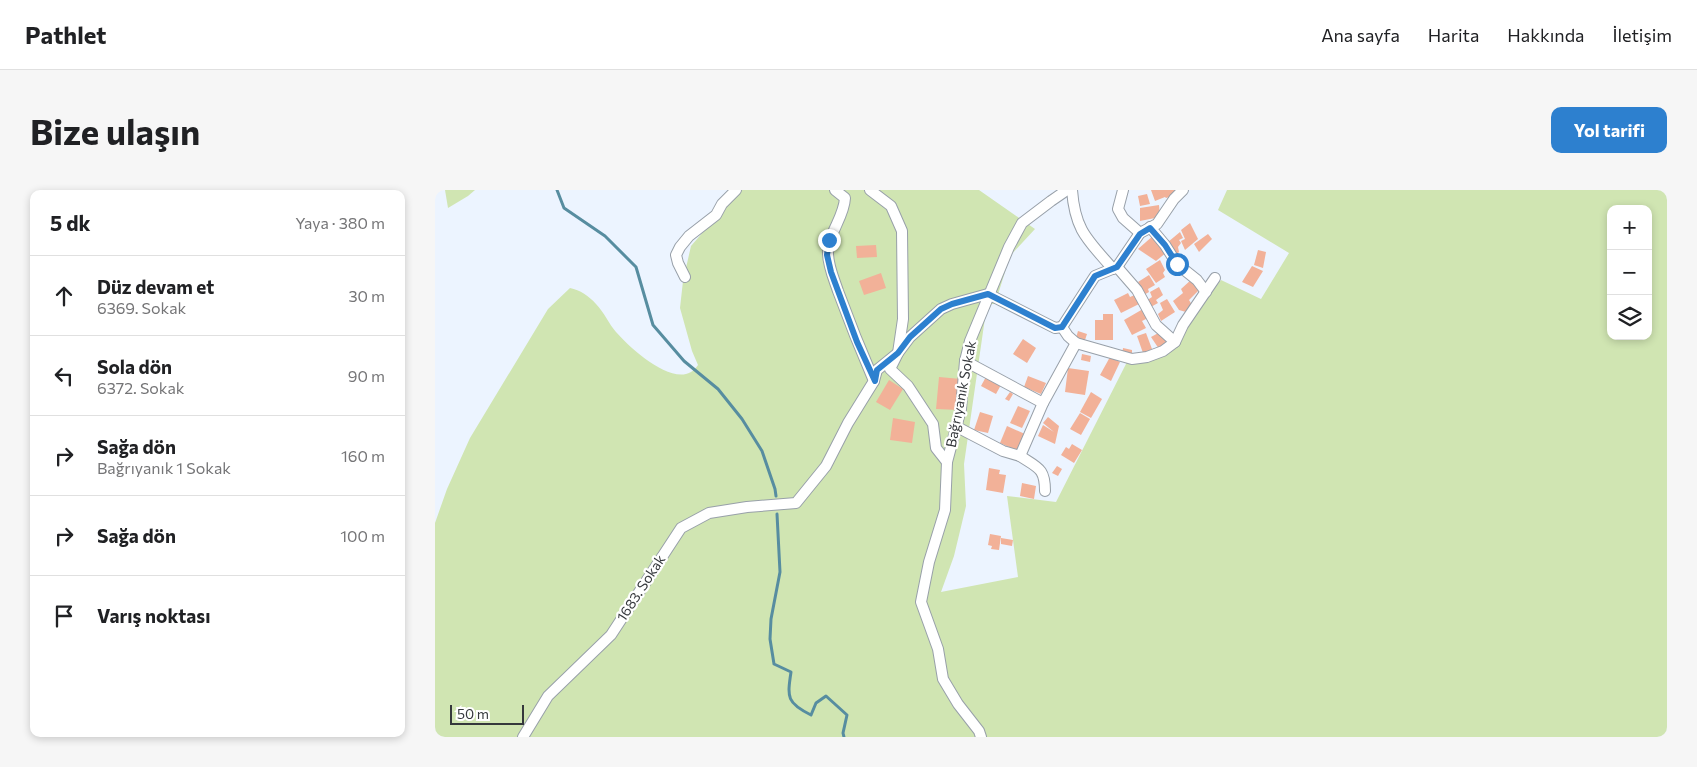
<!DOCTYPE html>
<html lang="tr">
<meta charset="utf-8">
<style>
:root{--surface:#fff;--page:#f6f6f6;--text:#202124;--muted:#757577;--line:#e0e0e0;--accent:#2d80cf}
body{margin:0;font-family:Commissioner,sans-serif;background:var(--page);color:var(--text)}
.controls{position:absolute;right:15px;top:15px;display:grid;overflow:hidden;border-radius:10px;box-shadow:0 2px 8px #0003}
.controls button{width:45px;height:45px;display:grid;place-items:center;padding:0;border:0;border-bottom:1px solid var(--line);background:var(--surface);color:var(--text);font:25px sans-serif}
.scale{position:absolute;left:15px;bottom:12px;width:74px;box-sizing:border-box;padding-left:5px;border:2px solid #35383c;border-top:0;font-size:14px;line-height:18px;white-space:nowrap;color:#35383c;-webkit-text-stroke:4px #fff;paint-order:stroke}
.stop{position:absolute;width:15px;height:15px;margin:-11px;border:4px solid #2d80cf;border-radius:50%;background:#fff}
.stop.end{background:#2d80cf;border-color:#fff;box-shadow:0 1px 5px #0008}
.list{margin:0;padding:0;list-style:none}
h2{display:flex;justify-content:space-between;align-items:center;height:65px;margin:0;padding:0 20px;font-size:21px}
h2 small{font-size:16px;font-weight:400;color:var(--muted)}
.list li{display:grid;grid-template-columns:32px 1fr auto;gap:15px;align-items:center;box-sizing:border-box;height:80px;padding:0 20px;border-top:1px solid var(--line)}
.list b{display:block;font-size:19px;white-space:nowrap}
.list p{margin:0;font-size:16px;white-space:nowrap;color:var(--muted)}
.list em{font-size:16px;font-style:normal;color:var(--muted)}
.icon{flex:none;width:28px;height:28px;fill:none;stroke:currentColor;stroke-width:2;stroke-linecap:round;stroke-linejoin:round}
.map{position:relative;flex:none;width:1232px;height:547px;overflow:hidden;border-radius:10px}
header{display:flex;align-items:center;gap:30px;box-sizing:border-box;height:70px;padding:0 25px;background:var(--surface);border-bottom:1px solid var(--line)}
header strong{font-size:24px}
nav{display:flex;gap:28px;margin-inline-start:auto;font-size:18px}
.intro{display:flex;align-items:center;justify-content:space-between;box-sizing:border-box;height:120px;padding:0 30px}
h1{margin:0;font-size:35px}
.button{padding:12px 22px;border-radius:10px;background:var(--accent);color:#fff;font-size:18px;font-weight:700}
main{display:flex;gap:30px;padding:0 30px}
aside{flex:1;background:var(--surface);border-radius:10px;box-shadow:0 2px 8px #0003}
.map>svg:first-child{display:block}
.green{fill:#d0e5b2;fill-rule:evenodd}
.lines{fill:none;stroke-linecap:round;stroke-linejoin:round}
.stream{stroke:#578da0;stroke-width:3}
.building{fill:#f2b198}
.minor-casing{stroke:#98a0a9;stroke-width:12}
.minor{stroke:#fff;stroke-width:10}
.route{stroke:#2d80cf;stroke-width:6}
.labels{text-anchor:middle;stroke-width:4.5;stroke-linejoin:round;paint-order:stroke}
.street-label{font-size:14px;fill:#35383c;stroke:#fff}
</style>
<header>
<strong>Pathlet</strong>
<nav><a>Ana sayfa</a><a>Harita</a><a>Hakkında</a><a>İletişim</a></nav>
</header>
<div class="intro"><h1>Bize ulaşın</h1><a class="button">Yol tarifi</a></div>
<main>
<aside>
<h2>5 dk<small>Yaya · 380 m</small></h2>
<ul class="list">
<li><svg class="icon" aria-label="ahead" viewBox="0 0 24 24"><path d="M12 20V5M6 11l6-6 6 6"/></svg><div><b>Düz devam et</b><p>6369. Sokak</p></div><em>30 m</em></li>
<li><svg class="icon" aria-label="left" viewBox="0 0 24 24"><path d="M17 20v-9H6M10 6l-5 5 5 5"/></svg><div><b>Sola dön</b><p>6372. Sokak</p></div><em>90 m</em></li>
<li><svg class="icon" aria-label="right" viewBox="0 0 24 24"><path d="M7 20v-9h11M14 6l5 5-5 5"/></svg><div><b>Sağa dön</b><p>Bağrıyanık 1 Sokak</p></div><em>160 m</em></li>
<li><svg class="icon" aria-label="right" viewBox="0 0 24 24"><path d="M7 20v-9h11M14 6l5 5-5 5"/></svg><div><b>Sağa dön</b></div><em>100 m</em></li>
<li><svg class="icon" aria-label="arrive" viewBox="0 0 24 24"><path d="M6 21V4h12l-3 4 3 4H6"/></svg><div><b>Varış noktası</b></div></li>
</ul>
</aside>
<div class="map">
<svg width="1232" height="547" viewBox="0 0 1232 547">
<rect width="100%" height="100%" fill="#ecf4ff"/>
<!-- green -->
<g class="green">
<path d="M10,0H40L33,6L13,18Z"/>
<path d="M296,0H544L600,39L575,66L560,114H552L529,274L531,316L519,366L506,402L583,387L572,306L621,312L692,172L721,167L742,148L786,90L826,109L854,63L783,20L792,0H1232V547H0V333L12,299L35,248L113,119L135,98C145,100 154,106 161,114C169,122 174,134 181,142C196,159 245,204 263,175L257,161L245,118L248,91L256,56L275,34ZM1176,19H1213V146H1176Z"/>
</g>
<g class="lines">
<!-- stream -->
<g class="stream">
<path d="M122,0L129,18L170,46L201,77L218,135L249,171L283,199L307,229L327,261L340,299L341,306"/>
<path d="M342,324L345,382L336,429L335,449L339,474L356,482C352,508 352,513 376,525L381,513L391,506L412,525L408,543L409,547"/>
</g>
</g>
<!-- building -->
<g class="building">
<path d="M716,0H741V5L731,8L730,7L720,11Z"/>
<path d="M712,4L715,14L705,16L703,6Z"/>
<path d="M724,15L725,27L705,31V18Z"/>
<path d="M755,33L763,49L750,60L746,51L750,49L746,40Z"/>
<path d="M745,42L748,48L744,50L746,53L743,57L744,62L741,65L733,52Z"/>
<path d="M773,44L777,49L764,62L759,54Z"/>
<path d="M719,45L732,62L721,71L703,59Z"/>
<path d="M441,55L442,67L422,68L421,56Z"/>
<path d="M823,60L831,62L828,78L819,75Z"/>
<path d="M725,70L730,80L728,83L730,87L721,93L711,79Z"/>
<path d="M817,76L828,81L818,97L807,92Z"/>
<path d="M446,83L451,98L429,105L424,91Z"/>
<path d="M714,85L720,95L713,99L714,102L707,106L702,99L706,97L703,92Z"/>
<path d="M757,89L765,99L754,110L757,115L751,122L744,120L738,111L748,103L746,99Z"/>
<path d="M724,97L728,105L721,110L723,113L714,118L711,111L717,107L715,102Z"/>
<path d="M693,103L695,107L702,104L706,113L686,123L679,110Z"/>
<path d="M732,109L740,122L726,131L723,124L728,120L725,113Z"/>
<path d="M708,119L713,128L707,131L711,138L697,145L689,130Z"/>
<path d="M668,124H678V150H660V130H668Z"/>
<path d="M643,141L652,144L650,150L641,148Z"/>
<path d="M727,141L734,153L724,159L716,147Z"/>
<path d="M711,143L717,159L708,163L702,146Z"/>
<path d="M588,149L601,158L592,173L578,164Z"/>
<path d="M688,158L697,160V166L687,165Z"/>
<path d="M647,164L656,166L655,172L646,170Z"/>
<path d="M675,167L685,172L676,191L665,185Z"/>
<path d="M633,178L654,181L650,205L630,202Z"/>
<path d="M552,185L567,193L561,204L546,196Z"/>
<path d="M593,186L611,193L606,204L589,197Z"/>
<path d="M504,187L526,189L524,220L501,219Z"/>
<path d="M454,190L468,199L455,220L441,212Z"/>
<path d="M575,202L578,204L574,211L570,209Z"/>
<path d="M656,202L667,209L656,228L645,222Z"/>
<path d="M583,216L595,221L587,238L575,233Z"/>
<path d="M545,222L558,226L553,243L539,240Z"/>
<path d="M645,223L655,229L646,245L635,239Z"/>
<path d="M613,227L624,236L620,254L603,246L608,235L619,242L608,233Z"/>
<path d="M458,228L480,232L477,253L455,250Z"/>
<path d="M572,236L590,244L583,261L565,253Z"/>
<path d="M637,254L647,260L639,273L626,265L631,257L634,259Z"/>
<path d="M622,276L627,279L623,286L617,283Z"/>
<path d="M554,278L565,280L564,284L571,285L568,303L551,300Z"/>
<path d="M587,293L601,296L599,309L585,306Z"/>
<path d="M555,344L566,346L564,360L556,359L557,356L553,355Z"/>
<path d="M566,348L578,350L577,356L566,354Z"/>
</g>
<g class="lines">
<defs>
<g id="minor">
<path d="M400,0L410,8C409,28 393,43 393,63C393,76 399,89 403,101C414,131 426,161 439,191"/>
<path d="M435,0L456,16L467,41L468,129L463,163L455,179L473,196L498,234L501,258L512,272"/>
<path d="M637,0C640,41 653,50 678,79"/>
<path d="M688,0L683,19L688,28L705,43"/>
<path d="M715,37L730,55L742,74L762,90L771,102"/>
<path d="M682,77L702,100L721,135L740,152"/>
<path d="M250,87L243,73L241,65L245,57L254,46L281,25L287,14L301,0"/>
<path d="M627,137L633,146L641,153L697,169L712,167L728,161L740,152L748,135L780,88"/>
<path d="M627,137L660,86L682,77L705,43L722,34L739,9L748,0"/>
<path d="M530,171L608,213"/>
<path d="M522,237L568,261L585,266L608,213L641,153"/>
<path d="M585,266C603,278 610,278 610,301"/>
<path d="M88,547L113,506L176,445L246,338L274,323L312,317L361,313L391,276L413,233L439,191L442,180L463,163L475,147L506,119L517,114L553,104L620,138L627,137"/>
<path d="M546,547L544,541L523,514L508,489L503,459L486,412L494,372L510,320L512,272L526,219L530,171L535,151L574,57L587,33L616,11L632,0"/>
</g>
</defs>
<!-- minor casing -->
<use href="#minor" class="minor-casing"/>
<!-- minor -->
<use href="#minor" class="minor"/>
</g>
<g class="lines">
<!-- route -->
<path class="route" d="M394,50L392,65L396,82L422,152L440,191L442,180L463,163L475,147L506,119L517,114L553,104L620,138L627,137L660,86L682,77L705,44L715,38L730,55L742,74"/>
</g>
<g class="labels">
<!-- street labels -->
<g class="street-label">
<text transform="translate(526 204) rotate(-79)" y="5">Bağrıyanık Sokak</text>
<text transform="translate(206 398) rotate(-57)" y="5">1683. Sokak</text>
</g>
</g>
</svg>
<div class="controls">
<button>+</button>
<button>−</button>
<button><svg class="icon" aria-label="layers" viewBox="0 0 24 24"><path d="M12 4l9 5-9 5-9-5zM3 14l9 5 9-5"/></svg></button>
</div>
<div class="scale">50 m</div>
<div class="stop" style="left:742px;top:74px"></div>
<div class="stop end" style="left:394px;top:50px"></div>
</div>
</main>
